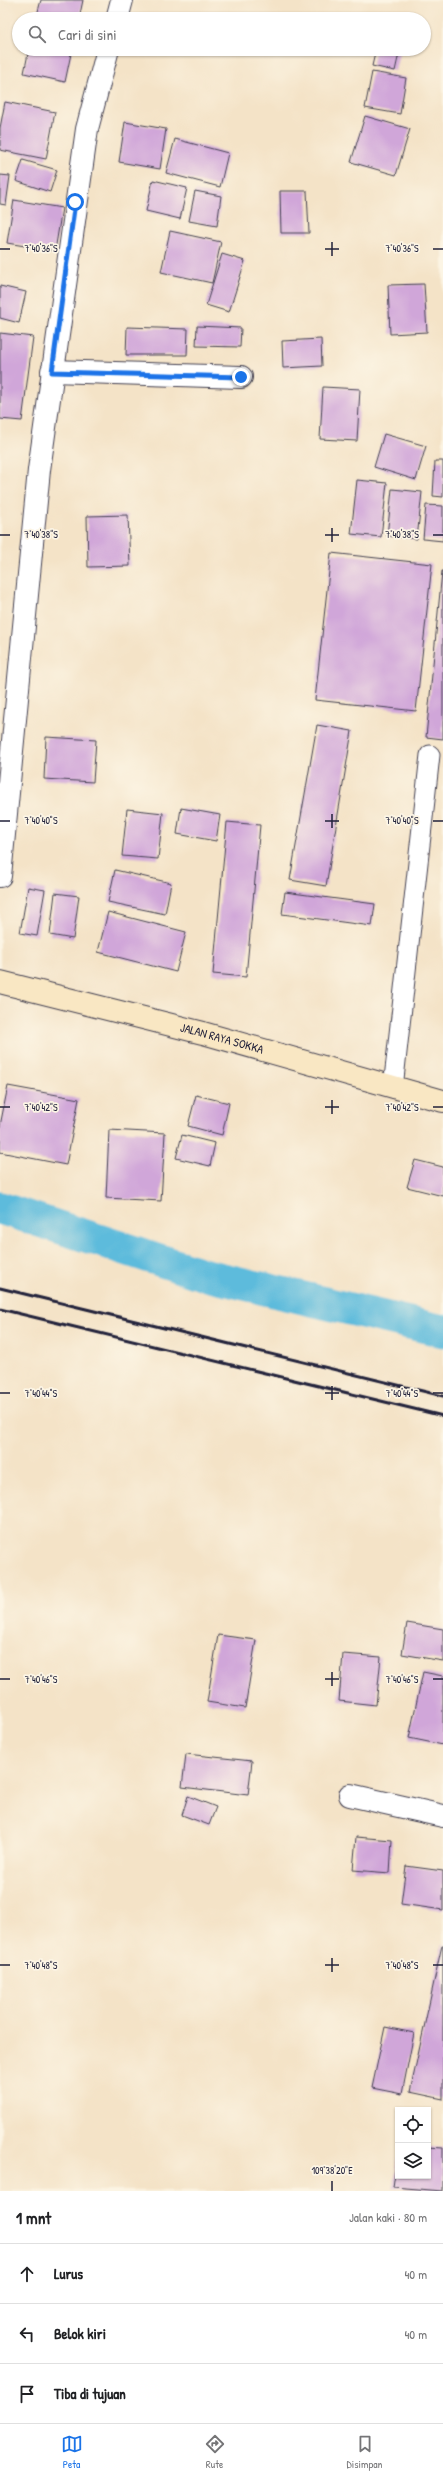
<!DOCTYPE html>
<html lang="id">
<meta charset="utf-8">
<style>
:root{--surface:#fff;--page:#f6f6f6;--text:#202124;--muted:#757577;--line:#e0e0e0;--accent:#1a73e8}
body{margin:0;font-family:"Patrick Hand",sans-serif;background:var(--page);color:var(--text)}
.controls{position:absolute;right:12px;bottom:12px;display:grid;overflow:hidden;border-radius:0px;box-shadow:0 1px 3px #0004}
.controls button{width:36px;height:36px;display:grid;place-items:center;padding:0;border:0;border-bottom:1px solid var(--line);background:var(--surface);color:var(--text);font:20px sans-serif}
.stop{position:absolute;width:12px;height:12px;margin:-9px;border:3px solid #1a73e8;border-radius:50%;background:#fff}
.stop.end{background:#1a73e8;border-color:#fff;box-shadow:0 1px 4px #0008}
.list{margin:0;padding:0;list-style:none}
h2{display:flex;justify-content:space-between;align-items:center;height:52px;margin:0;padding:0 16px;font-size:17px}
h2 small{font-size:13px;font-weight:400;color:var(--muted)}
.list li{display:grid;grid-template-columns:26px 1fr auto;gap:12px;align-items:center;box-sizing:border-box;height:60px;padding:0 16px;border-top:1px solid var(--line)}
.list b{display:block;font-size:15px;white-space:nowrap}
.list em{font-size:13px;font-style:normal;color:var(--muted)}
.icon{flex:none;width:22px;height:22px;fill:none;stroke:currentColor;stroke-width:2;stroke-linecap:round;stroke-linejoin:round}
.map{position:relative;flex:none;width:443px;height:2191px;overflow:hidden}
.search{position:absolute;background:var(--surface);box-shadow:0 1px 3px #0004;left:12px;right:12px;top:12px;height:44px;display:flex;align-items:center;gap:10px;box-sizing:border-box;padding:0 14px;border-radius:22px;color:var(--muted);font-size:15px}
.sheet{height:232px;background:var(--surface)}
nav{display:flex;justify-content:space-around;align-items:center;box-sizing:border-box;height:56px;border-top:1px solid var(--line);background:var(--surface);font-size:11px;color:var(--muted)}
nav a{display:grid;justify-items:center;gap:2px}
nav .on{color:var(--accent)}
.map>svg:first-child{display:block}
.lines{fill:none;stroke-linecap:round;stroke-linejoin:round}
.canal{stroke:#5dbbdc;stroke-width:33}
.building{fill:#d0a6d9}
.service-casing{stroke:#423f50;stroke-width:21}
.minor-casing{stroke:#423f50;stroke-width:24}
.secondary-casing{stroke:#423f50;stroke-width:24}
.service{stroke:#fff;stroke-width:19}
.minor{stroke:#fff;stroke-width:22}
.secondary{stroke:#f9e7c3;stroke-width:22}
.rail{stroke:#22223b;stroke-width:3}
.route{stroke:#1a73e8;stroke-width:5}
.ticks{fill:none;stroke:#22223b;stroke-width:1.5}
.labels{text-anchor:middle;stroke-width:3.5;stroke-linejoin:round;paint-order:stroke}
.street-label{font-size:12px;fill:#22223b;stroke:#fcf5e5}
.ticks-label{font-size:10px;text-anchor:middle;fill:#22223b;stroke:#fcf5e5;stroke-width:3.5;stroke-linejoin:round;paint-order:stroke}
</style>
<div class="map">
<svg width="443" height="2191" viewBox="0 0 443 2191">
<rect width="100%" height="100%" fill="#fcf5e5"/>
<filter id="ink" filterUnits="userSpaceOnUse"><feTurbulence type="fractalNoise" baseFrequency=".025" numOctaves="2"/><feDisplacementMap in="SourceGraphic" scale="8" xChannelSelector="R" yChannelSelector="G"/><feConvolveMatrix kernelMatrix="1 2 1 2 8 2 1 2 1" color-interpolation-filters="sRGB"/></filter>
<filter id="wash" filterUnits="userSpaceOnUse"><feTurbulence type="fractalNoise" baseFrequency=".012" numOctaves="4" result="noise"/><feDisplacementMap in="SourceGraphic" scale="16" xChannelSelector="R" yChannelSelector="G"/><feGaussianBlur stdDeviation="0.9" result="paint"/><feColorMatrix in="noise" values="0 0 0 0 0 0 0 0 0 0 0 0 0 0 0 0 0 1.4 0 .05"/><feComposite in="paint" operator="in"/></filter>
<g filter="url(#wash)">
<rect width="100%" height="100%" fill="#f4e3c7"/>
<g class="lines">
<!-- canal -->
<path class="canal" d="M0,1208L202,1274L443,1331"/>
</g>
<g id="blocks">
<!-- building -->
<g class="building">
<path d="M41,0H83L79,19H36Z"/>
<path d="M29,49H72L65,82L24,73Z"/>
<path d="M376,49H400L395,71L372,66Z"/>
<path d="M372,72L406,78L400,114L365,108Z"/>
<path d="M5,102L55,112L46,159L0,150V128Z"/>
<path d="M365,116L410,129L396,175L351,162Z"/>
<path d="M125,122L166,129L160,169L119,162Z"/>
<path d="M175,139L228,153L220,187L166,173Z"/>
<path d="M23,160L57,170L50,192L16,181Z"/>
<path d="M0,175L10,176L6,205L0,204Z"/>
<path d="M153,180L187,188L180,219L146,211Z"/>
<path d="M195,191L221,196L217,226L189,221Z"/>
<path d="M280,191H307L309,233H281Z"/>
<path d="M14,200L62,208L55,251L7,243Z"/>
<path d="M170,231L221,242L212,283L161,272Z"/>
<path d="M222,254L245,261L229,312L206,305Z"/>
<path d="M424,284L427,332L390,334L388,285Z"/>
<path d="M0,286L26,292L19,323L0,318Z"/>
<path d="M197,326L241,328L240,347L196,346Z"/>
<path d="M127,327L188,329L187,355H126Z"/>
<path d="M0,333L33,337L22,421L0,419Z"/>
<path d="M321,339L322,366L283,368L282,341Z"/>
<path d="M323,387L360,389L357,441L320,439Z"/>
<path d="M384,434L426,446L416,480L374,467Z"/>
<path d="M435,461H443V497L433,496Z"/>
<path d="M357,480L387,483L381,537L351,534Z"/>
<path d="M392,489L422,492L417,539L387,536Z"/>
<path d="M426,505L443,506V541L423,539Z"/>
<path d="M128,515L130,566L88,567L87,516Z"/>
<path d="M331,553L432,564L416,711L315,700Z"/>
<path d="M442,571H443V739L426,737Z"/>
<path d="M317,725L352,731L326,886L290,880Z"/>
<path d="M46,737L96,740L93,782L44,779Z"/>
<path d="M181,808L220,815L216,841L177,834Z"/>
<path d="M127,809L163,813L158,859L122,856Z"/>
<path d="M227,822L260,825L246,977L213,974Z"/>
<path d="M115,870L171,883L165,914L108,902Z"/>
<path d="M28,887L45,890L37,936L20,933Z"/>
<path d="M285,892L375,904L372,926L282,914Z"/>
<path d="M55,893L79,896L73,939L50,935Z"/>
<path d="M108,912L186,932L176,972L98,952Z"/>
<path d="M8,1086L79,1099L66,1165L0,1152V1126Z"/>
<path d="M196,1095L229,1103L222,1135L188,1126Z"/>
<path d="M109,1130L165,1133L161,1201L106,1198Z"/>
<path d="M182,1135L215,1143L210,1166L176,1158Z"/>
<path d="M415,1160L443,1167V1196L407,1187Z"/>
<path d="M407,1623L443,1629V1661L402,1654Z"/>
<path d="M218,1635L256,1640L245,1708L207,1702Z"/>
<path d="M343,1654L381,1657L376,1705L339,1701Z"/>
<path d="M423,1672L443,1676V1745L409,1738Z"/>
<path d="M186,1754L252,1761L248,1795L182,1787Z"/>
<path d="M188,1796L216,1807L209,1825L182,1815Z"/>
<path d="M356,1837L392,1840L390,1873L353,1870Z"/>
<path d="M406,1866L443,1871V1910L401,1904Z"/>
<path d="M442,1945H443V2099L410,2092Z"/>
<path d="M385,2027L414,2033L402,2094L372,2088Z"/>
<path d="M428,2147L443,2148V2191L393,2187L397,2158L398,2176H428Z"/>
</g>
</g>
</g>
<g filter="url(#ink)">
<use href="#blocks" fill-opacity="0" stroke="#423f50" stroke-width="1"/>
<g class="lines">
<defs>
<path id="service" d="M393,1088L430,755"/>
<g id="minor">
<path d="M117,19L122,0"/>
<path d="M52,371L241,377"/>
<path d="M0,876L39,470L87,129L108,49"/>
<path d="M350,1795L443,1816"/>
</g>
<g id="secondary">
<path id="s1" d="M0,982L203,1033L443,1101"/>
</g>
</defs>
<!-- service casing -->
<use href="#service" class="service-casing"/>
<!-- minor casing -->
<use href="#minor" class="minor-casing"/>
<!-- secondary casing -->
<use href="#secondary" class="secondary-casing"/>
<!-- service -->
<use href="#service" class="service"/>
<!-- minor -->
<use href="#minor" class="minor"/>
<!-- secondary -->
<use href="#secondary" class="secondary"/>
<!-- rail -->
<g class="rail">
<path d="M0,1288L443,1396"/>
<path d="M0,1309L443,1416"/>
</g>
</g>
</g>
<g class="lines" filter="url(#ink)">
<!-- route -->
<path class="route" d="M75,202L52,372L241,377"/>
</g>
<!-- ticks -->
<path class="ticks" d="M332,242V256M0,249H10M325,249H339M433,249H443M332,528V542M0,535H10M325,535H339M433,535H443M332,814V828M0,821H10M325,821H339M433,821H443M332,1100V1114M0,1107H10M325,1107H339M433,1107H443M332,1386V1400M0,1393H10M325,1393H339M433,1393H443M332,1672V1686M0,1679H10M325,1679H339M433,1679H443M332,1958V1972M0,1965H10M325,1965H339M433,1965H443M332,2181V2191"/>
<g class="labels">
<!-- street labels -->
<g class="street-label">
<text dy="4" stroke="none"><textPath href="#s1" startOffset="229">JALAN RAYA SOKKA</textPath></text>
</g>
</g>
<g class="ticks-label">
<text x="41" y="252">7°40'36"S</text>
<text x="402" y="252">7°40'36"S</text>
<text x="41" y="538">7°40'38"S</text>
<text x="402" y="538">7°40'38"S</text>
<text x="41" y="824">7°40'40"S</text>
<text x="402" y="824">7°40'40"S</text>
<text x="41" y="1111">7°40'42"S</text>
<text x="402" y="1111">7°40'42"S</text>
<text x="41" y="1397">7°40'44"S</text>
<text x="402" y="1397">7°40'44"S</text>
<text x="41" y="1683">7°40'46"S</text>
<text x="402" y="1683">7°40'46"S</text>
<text x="41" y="1969">7°40'48"S</text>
<text x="402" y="1969">7°40'48"S</text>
<text x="332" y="2174">109°38'20"E</text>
</g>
</svg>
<div class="controls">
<button><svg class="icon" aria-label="locate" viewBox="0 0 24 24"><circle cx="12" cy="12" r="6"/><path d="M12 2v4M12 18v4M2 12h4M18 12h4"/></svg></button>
<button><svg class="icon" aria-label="layers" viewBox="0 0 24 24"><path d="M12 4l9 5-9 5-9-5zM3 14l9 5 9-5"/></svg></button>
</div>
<div class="stop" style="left:75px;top:202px"></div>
<div class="stop end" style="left:241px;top:377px"></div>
<div class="search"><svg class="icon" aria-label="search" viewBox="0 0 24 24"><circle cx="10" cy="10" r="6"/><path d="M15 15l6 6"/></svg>Cari di sini</div>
</div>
<section class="sheet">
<h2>1 mnt<small>Jalan kaki · 80 m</small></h2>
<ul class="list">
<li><svg class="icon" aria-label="ahead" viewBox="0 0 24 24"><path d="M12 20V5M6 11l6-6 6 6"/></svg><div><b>Lurus</b></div><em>40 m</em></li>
<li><svg class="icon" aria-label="left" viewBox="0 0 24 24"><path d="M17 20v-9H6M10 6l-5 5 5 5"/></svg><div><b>Belok kiri</b></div><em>40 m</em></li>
<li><svg class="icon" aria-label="arrive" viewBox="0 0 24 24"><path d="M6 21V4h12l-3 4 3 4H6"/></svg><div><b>Tiba di tujuan</b></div></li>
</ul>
</section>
<nav>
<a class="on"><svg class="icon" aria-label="map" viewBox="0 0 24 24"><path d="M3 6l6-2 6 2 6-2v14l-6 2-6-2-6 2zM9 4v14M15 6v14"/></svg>Peta</a>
<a><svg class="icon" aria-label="directions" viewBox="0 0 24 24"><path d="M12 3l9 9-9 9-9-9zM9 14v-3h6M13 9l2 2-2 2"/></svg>Rute</a>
<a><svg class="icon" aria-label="saved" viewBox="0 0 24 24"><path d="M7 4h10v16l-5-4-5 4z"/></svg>Disimpan</a>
</nav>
